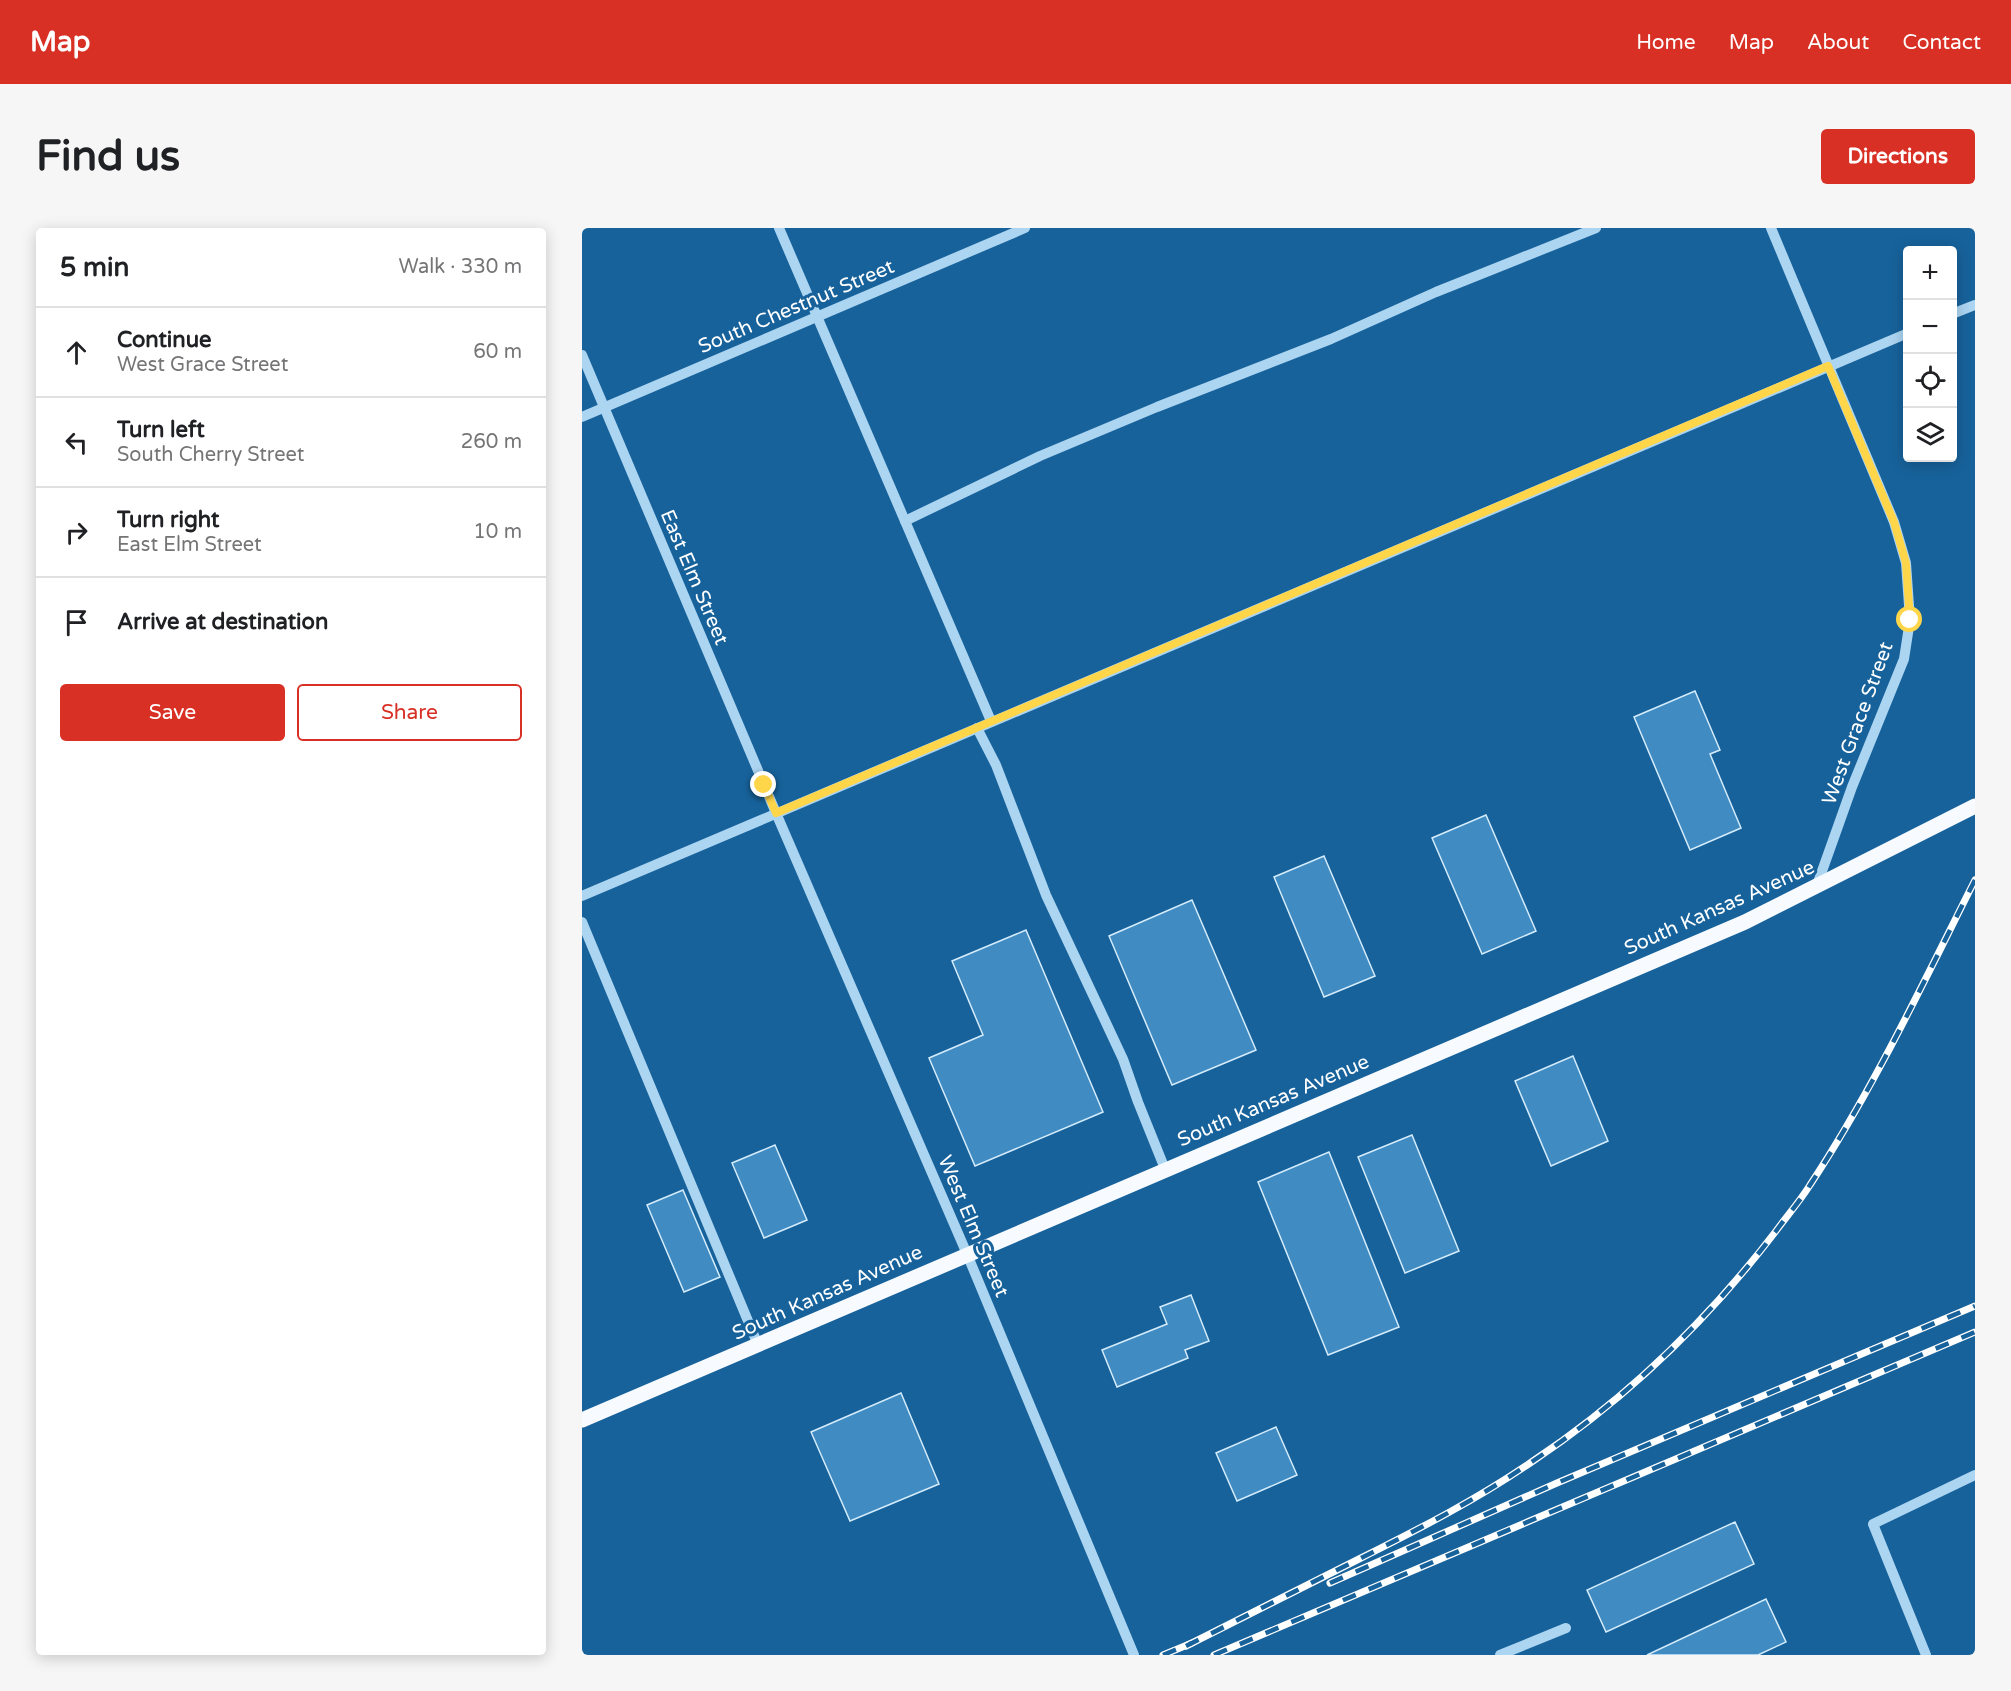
<!DOCTYPE html>
<meta charset="utf-8">
<style>
:root{--surface:#fff;--page:#f6f6f6;--text:#202124;--muted:#757577;--line:#e0e0e0;--accent:#d93025}
body{margin:0;font-family:"Varela Round",sans-serif;background:var(--page);color:var(--text)}
.controls{position:absolute;right:18px;top:18px;display:grid;overflow:hidden;border-radius:6px;box-shadow:0 3px 15px #0003}
.controls button{width:54px;height:54px;display:grid;place-items:center;padding:0;border:0;border-bottom:2px solid var(--line);background:var(--surface);color:var(--text);font:30px sans-serif}
.stop{position:absolute;width:18px;height:18px;margin:-14px;border:4px solid #ffd54a;border-radius:50%;background:#fff}
.stop.end{background:#ffd54a;border-color:#fff;box-shadow:0 2px 6px #0008}
.list{margin:0;padding:0;list-style:none}
h2{display:flex;justify-content:space-between;align-items:center;height:78px;margin:0;padding:0 24px;font-size:26px}
h2 small{font-size:20px;font-weight:400;color:var(--muted)}
.list li{display:grid;grid-template-columns:39px 1fr auto;gap:18px;align-items:center;box-sizing:border-box;height:90px;padding:0 24px;border-top:2px solid var(--line)}
.list b{display:block;font-size:22px;white-space:nowrap}
.list p{margin:0;font-size:20px;white-space:nowrap;color:var(--muted)}
.list em{font-size:20px;font-style:normal;color:var(--muted)}
.actions{display:flex;gap:12px;padding:18px 24px}
.actions a{flex:1;padding:14px 0;border:2px solid var(--accent);border-radius:6px;text-align:center;font-size:21px;color:var(--accent)}
.actions .main{background:var(--accent);color:#fff}
.icon{flex:none;width:33px;height:33px;fill:none;stroke:currentColor;stroke-width:2;stroke-linecap:round;stroke-linejoin:round}
.map{position:relative;flex:none;width:1393px;height:1427px;overflow:hidden;border-radius:6px}
header{display:flex;align-items:center;gap:36px;box-sizing:border-box;height:84px;padding:0 30px;background:var(--accent);color:#fff}
header strong{font-size:28px}
nav{display:flex;gap:33px;margin-inline-start:auto;font-size:21px}
.intro{display:flex;align-items:center;justify-content:space-between;box-sizing:border-box;height:144px;padding:0 36px}
h1{margin:0;font-size:42px}
.button{padding:15px 27px;border-radius:6px;background:var(--accent);color:#fff;font-size:21px;font-weight:700}
main{display:flex;gap:36px;padding:0 36px}
aside{flex:1;background:var(--surface);border-radius:6px;box-shadow:0 3px 15px #0003}
.map>svg:first-child{display:block}
.building{fill:#408bc1;stroke:#d4ecfc;stroke-width:1.5}
.lines{fill:none;stroke-linecap:round;stroke-linejoin:round}
.minor{stroke:#acd5f2;stroke-width:10}
.major{stroke:#f7fbff;stroke-width:15}
.rail-casing{stroke:#fff;stroke-width:7}
.rail{stroke:#17629b;stroke-width:4.5;stroke-dasharray:14;stroke-linecap:butt}
.route{stroke:#ffd54a;stroke-width:8}
.labels{text-anchor:middle;stroke-width:6;stroke-linejoin:round;paint-order:stroke}
.street-label{font-size:20px;fill:#fff;stroke:#17629b}
</style>
<header>
<strong>Map</strong>
<nav><a>Home</a><a>Map</a><a>About</a><a>Contact</a></nav>
</header>
<div class="intro"><h1>Find us</h1><a class="button">Directions</a></div>
<main>
<aside>
<h2>5 min<small>Walk · 330 m</small></h2>
<ul class="list">
<li><svg class="icon" aria-label="ahead" viewBox="0 0 24 24"><path d="M12 20V5M6 11l6-6 6 6"/></svg><div><b>Continue</b><p>West Grace Street</p></div><em>60 m</em></li>
<li><svg class="icon" aria-label="left" viewBox="0 0 24 24"><path d="M17 20v-9H6M10 6l-5 5 5 5"/></svg><div><b>Turn left</b><p>South Cherry Street</p></div><em>260 m</em></li>
<li><svg class="icon" aria-label="right" viewBox="0 0 24 24"><path d="M7 20v-9h11M14 6l5 5-5 5"/></svg><div><b>Turn right</b><p>East Elm Street</p></div><em>10 m</em></li>
<li><svg class="icon" aria-label="arrive" viewBox="0 0 24 24"><path d="M6 21V4h12l-3 4 3 4H6"/></svg><div><b>Arrive at destination</b></div></li>
</ul>
<div class="actions"><a class="main">Save</a><a>Share</a></div>
</aside>
<div class="map">
<svg width="1393" height="1427" viewBox="0 0 1393 1427">
<rect width="100%" height="100%" fill="#17629b"/>
<!-- building -->
<g class="building">
<path d="M1113,463L1138,522L1128,526L1159,600L1108,622L1052,489Z"/>
<path d="M904,587L954,703L900,726L850,610Z"/>
<path d="M742,628L793,748L742,769L692,649Z"/>
<path d="M610,672L674,822L590,857L527,708Z"/>
<path d="M444,702L521,884L393,938L347,830L401,807L370,733Z"/>
<path d="M991,828L1026,913L969,938L933,853Z"/>
<path d="M830,907L877,1023L823,1045L776,929Z"/>
<path d="M193,917L225,992L182,1010L150,935Z"/>
<path d="M747,924L817,1099L746,1127L676,954Z"/>
<path d="M101,962L138,1049L102,1064L65,977Z"/>
<path d="M609,1067L627,1113L603,1122L606,1130L535,1159L520,1122L585,1096L578,1079Z"/>
<path d="M319,1165L357,1256L268,1293L229,1204Z"/>
<path d="M694,1199L715,1247L655,1273L634,1225Z"/>
<path d="M1153,1294L1172,1336L1024,1404L1005,1362Z"/>
<path d="M1184,1371L1204,1414L1176,1427H1065Z"/>
</g>
<g class="lines">
<!-- minor -->
<g class="minor">
<path d="M197,0L409,493"/>
<path d="M1189,0L1312,294L1324,335L1328,392L1322,431L1270,559L1234,660"/>
<path d="M1370,86L1393,77"/>
<path d="M0,127L194,585L385,1026L552,1427"/>
<path d="M0,189L443,0"/>
<path d="M323,293L458,228L575,179L749,111L854,64L1014,0"/>
<path d="M395,500L414,537L464,667L541,831L556,874L583,941"/>
<path d="M0,668L1326,105"/>
<path d="M0,694L176,1117"/>
<path d="M918,1427L984,1400"/>
<path d="M1344,1427L1291,1296L1393,1247"/>
</g>
<!-- major -->
<path class="major" d="M0,1192L1163,694L1393,578"/>
<defs>
<g id="rail">
<path d="M748,1355L975,1255L1393,1078"/>
<path d="M604,1418C662,1389 719,1360 777,1331C837,1301 896,1271 951,1233C1044,1171 1126,1092 1194,1003C1205,988 1218,973 1228,957C1292,860 1341,755 1393,652"/>
<path d="M581,1427L610,1415"/>
<path d="M632,1427L1393,1104"/>
</g>
</defs>
<!-- rail casing -->
<use href="#rail" class="rail-casing"/>
<!-- rail -->
<use href="#rail" class="rail"/>
</g>
<g class="lines">
<!-- route -->
<path class="route" d="M182,557L194,585L1246,138L1312,294L1324,335L1328,392"/>
</g>
<g class="labels">
<!-- street labels -->
<g class="street-label">
<text transform="translate(214 78) rotate(-23)" y="7">South Chestnut Street</text>
<text transform="translate(113 349) rotate(67)" y="7">East Elm Street</text>
<text transform="translate(1275 495) rotate(-70)" y="7">West Grace Street</text>
<text transform="translate(1137 679) rotate(-24)" y="7">South Kansas Avenue</text>
<text transform="translate(691 872) rotate(-23)" y="7">South Kansas Avenue</text>
<text transform="translate(392 998) rotate(67)" y="7">West Elm Street</text>
<text transform="translate(245 1064) rotate(-24)" y="7">South Kansas Avenue</text>
</g>
</g>
</svg>
<div class="controls">
<button>+</button>
<button>−</button>
<button><svg class="icon" aria-label="locate" viewBox="0 0 24 24"><circle cx="12" cy="12" r="6"/><path d="M12 2v4M12 18v4M2 12h4M18 12h4"/></svg></button>
<button><svg class="icon" aria-label="layers" viewBox="0 0 24 24"><path d="M12 4l9 5-9 5-9-5zM3 14l9 5 9-5"/></svg></button>
</div>
<div class="stop" style="left:1328px;top:392px"></div>
<div class="stop end" style="left:182px;top:557px"></div>
</div>
</main>
